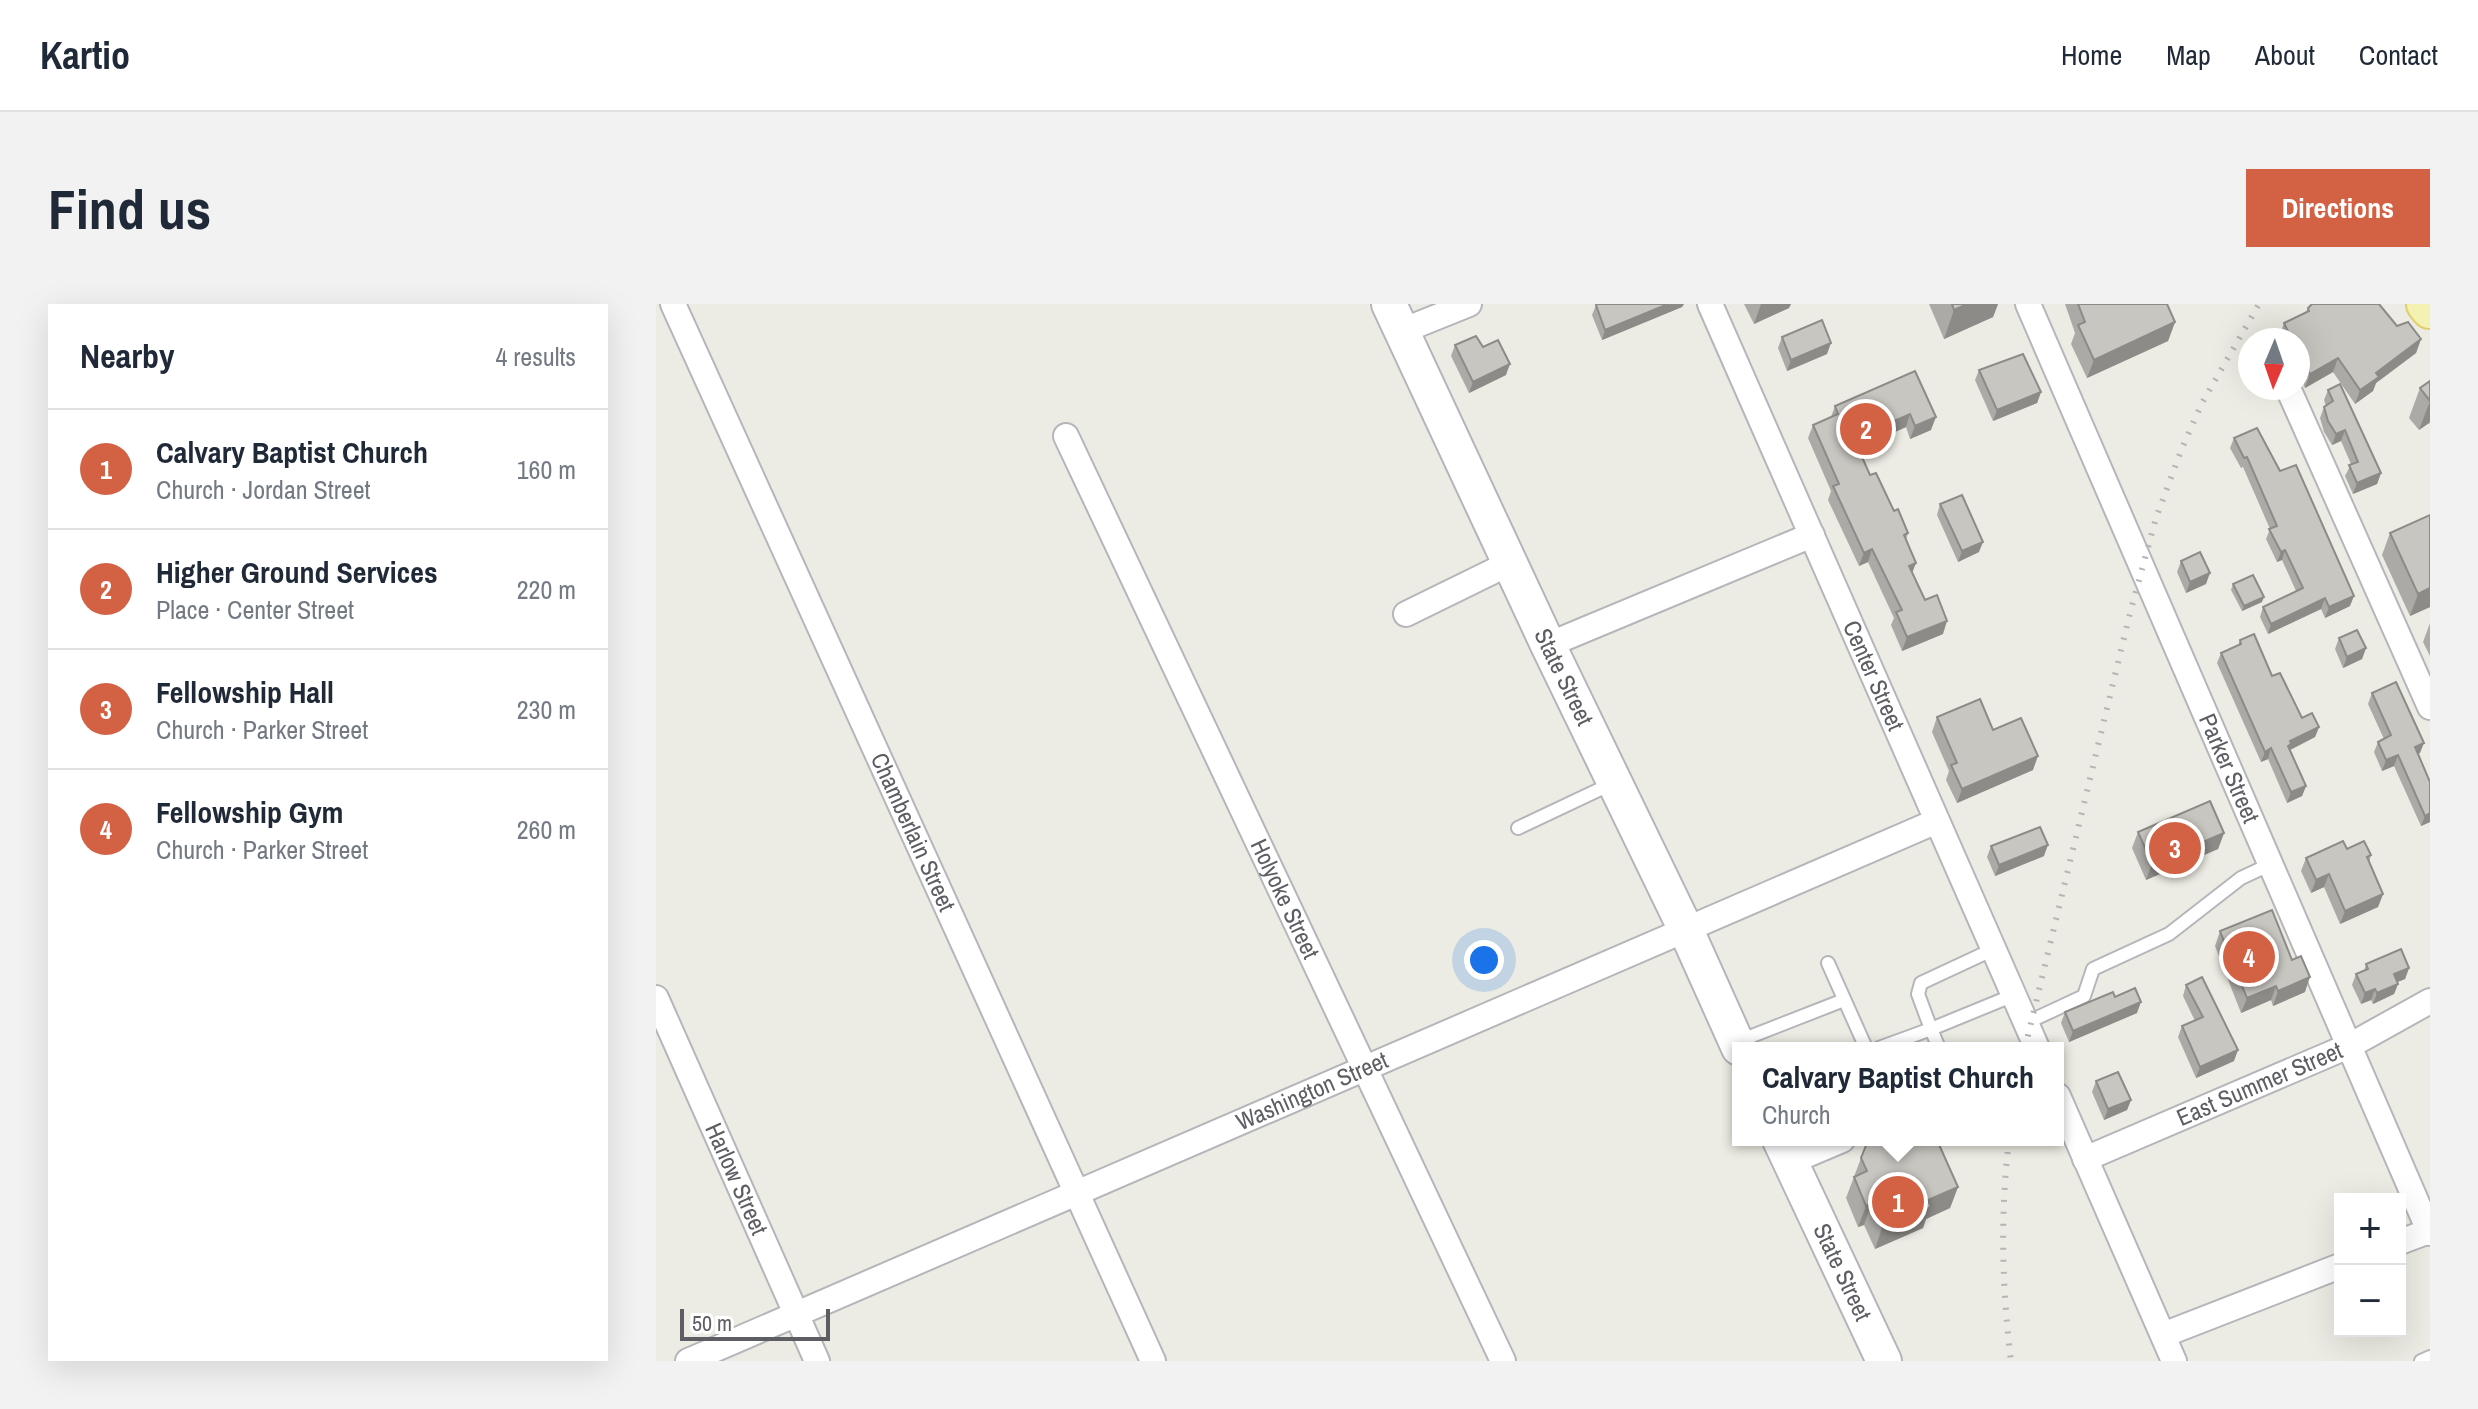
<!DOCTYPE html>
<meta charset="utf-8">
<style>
:root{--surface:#fff;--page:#f2f2f3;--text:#1f2937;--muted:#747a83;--line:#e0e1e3;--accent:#d36244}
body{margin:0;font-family:"Archivo Narrow",sans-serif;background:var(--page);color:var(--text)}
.controls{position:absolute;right:24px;bottom:24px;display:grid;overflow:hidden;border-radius:0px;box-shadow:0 8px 32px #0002}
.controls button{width:72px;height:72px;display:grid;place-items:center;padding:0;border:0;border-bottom:2px solid var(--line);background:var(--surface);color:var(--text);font:40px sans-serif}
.compass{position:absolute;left:1582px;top:24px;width:72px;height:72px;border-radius:50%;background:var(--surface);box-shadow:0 8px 32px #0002;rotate:182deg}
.scale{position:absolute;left:24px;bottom:20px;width:150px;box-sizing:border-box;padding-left:8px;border:4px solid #5c5e63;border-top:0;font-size:22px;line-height:28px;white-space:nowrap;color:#5c5e63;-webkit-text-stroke:6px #fff;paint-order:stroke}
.you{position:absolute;left:828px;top:656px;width:28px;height:28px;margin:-20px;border:6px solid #fff;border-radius:50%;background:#1a73e8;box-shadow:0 0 0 12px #1a73e833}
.badge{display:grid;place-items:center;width:52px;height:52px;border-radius:50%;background:var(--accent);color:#fff;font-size:26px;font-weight:700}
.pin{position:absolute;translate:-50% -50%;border:4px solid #fff;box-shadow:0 2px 8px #0006}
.popup{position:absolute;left:1076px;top:738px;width:332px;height:104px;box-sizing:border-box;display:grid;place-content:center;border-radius:0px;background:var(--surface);filter:drop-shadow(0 2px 6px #0005);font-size:26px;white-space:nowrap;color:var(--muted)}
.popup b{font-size:30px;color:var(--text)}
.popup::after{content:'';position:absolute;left:50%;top:100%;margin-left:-16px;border:16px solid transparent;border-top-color:var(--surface)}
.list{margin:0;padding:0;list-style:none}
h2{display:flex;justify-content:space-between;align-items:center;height:104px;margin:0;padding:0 32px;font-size:34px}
h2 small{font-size:26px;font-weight:400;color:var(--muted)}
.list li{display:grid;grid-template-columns:52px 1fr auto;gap:24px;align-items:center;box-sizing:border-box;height:120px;padding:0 32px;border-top:2px solid var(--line)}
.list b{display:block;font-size:30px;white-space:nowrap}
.list p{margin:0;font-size:26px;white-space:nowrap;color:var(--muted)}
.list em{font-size:26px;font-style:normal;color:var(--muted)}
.map{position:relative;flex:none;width:1774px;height:1057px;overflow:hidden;border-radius:0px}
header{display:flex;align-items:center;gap:48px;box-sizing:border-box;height:112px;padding:0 40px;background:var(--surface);border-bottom:2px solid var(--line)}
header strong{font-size:38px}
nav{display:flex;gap:44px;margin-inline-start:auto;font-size:28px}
.intro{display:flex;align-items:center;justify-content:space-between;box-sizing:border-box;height:192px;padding:0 48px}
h1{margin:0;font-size:56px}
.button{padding:20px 36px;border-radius:0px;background:var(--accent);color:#fff;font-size:28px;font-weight:700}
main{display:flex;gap:48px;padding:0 48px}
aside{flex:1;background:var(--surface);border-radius:0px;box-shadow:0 8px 32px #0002}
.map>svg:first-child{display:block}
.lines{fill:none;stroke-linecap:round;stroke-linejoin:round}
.service-casing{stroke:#b5b6ba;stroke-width:16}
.minor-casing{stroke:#b5b6ba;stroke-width:28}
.secondary-casing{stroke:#b3b5ba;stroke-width:38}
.primary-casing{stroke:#dfce6b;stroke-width:42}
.service{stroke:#fff;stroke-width:12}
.minor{stroke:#fff;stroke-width:24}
.secondary{stroke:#fff;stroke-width:34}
.primary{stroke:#f4f2b2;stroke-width:38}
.rail{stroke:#b4b5b5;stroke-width:6;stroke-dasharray:2 10;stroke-linecap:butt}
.wall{fill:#acaaa6}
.shaded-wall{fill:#8c8b87}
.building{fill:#c8c6c1;stroke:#8c8b87;stroke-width:2}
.labels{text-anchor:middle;stroke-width:6;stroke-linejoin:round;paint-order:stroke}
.street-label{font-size:24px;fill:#5c5e63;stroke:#fff}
</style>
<header>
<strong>Kartio</strong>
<nav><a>Home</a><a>Map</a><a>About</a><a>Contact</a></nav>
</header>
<div class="intro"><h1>Find us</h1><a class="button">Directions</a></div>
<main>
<aside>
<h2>Nearby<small>4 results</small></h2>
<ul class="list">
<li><span class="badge">1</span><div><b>Calvary Baptist Church</b><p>Church · Jordan Street</p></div><em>160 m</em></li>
<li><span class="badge">2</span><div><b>Higher Ground Services</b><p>Place · Center Street</p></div><em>220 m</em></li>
<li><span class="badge">3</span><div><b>Fellowship Hall</b><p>Church · Parker Street</p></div><em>230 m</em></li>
<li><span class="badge">4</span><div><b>Fellowship Gym</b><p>Church · Parker Street</p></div><em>260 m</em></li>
</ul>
</aside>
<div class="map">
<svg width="1774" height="1057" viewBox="0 0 1774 1057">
<rect width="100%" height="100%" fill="#edece4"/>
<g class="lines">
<defs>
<g id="service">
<path d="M862,524L955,480"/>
<path d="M1338,645L1265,679L1262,690L1275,725L1358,691"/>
<path d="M1172,659L1210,744"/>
<path d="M1370,719L1428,692L1437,665L1513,630L1585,574L1615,560"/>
<path d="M1083,737L1188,696"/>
<path d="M1223,744L1275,725L1283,744"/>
<path d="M1765,1057L1774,1053"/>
</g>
<g id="minor">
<path id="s1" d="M17,0L497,1057"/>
<path id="s2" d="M1054,0L1381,744"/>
<path id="s3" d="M1372,0L1774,929"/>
<path d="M746,27L813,0"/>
<path d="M1632,84L1774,403"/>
<path id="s4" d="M410,132L847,1057"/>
<path d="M750,310L854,259"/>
<path d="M892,341L1156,231"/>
<path id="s5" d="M0,694L161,1057"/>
<path d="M1402,792L1518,1057"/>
<path id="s6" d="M1429,855L1695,741L1774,697"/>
<path d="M1134,858L1186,836"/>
<path d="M1744,938L1773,927"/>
<path d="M1507,1031L1684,962"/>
<path id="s7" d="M32,1057L1281,517"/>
</g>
<g id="secondary">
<path id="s8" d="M733,0L892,341L1030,626L1083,744"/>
<path id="s9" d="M1124,836L1228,1057"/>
</g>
<path id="primary" d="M1770,0L1774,5"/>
</defs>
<!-- service casing -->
<use href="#service" class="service-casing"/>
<!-- minor casing -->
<use href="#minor" class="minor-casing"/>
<!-- secondary casing -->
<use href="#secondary" class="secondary-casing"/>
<!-- primary casing -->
<use href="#primary" class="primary-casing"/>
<!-- service -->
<use href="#service" class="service"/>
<!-- minor -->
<use href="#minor" class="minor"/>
<!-- secondary -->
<use href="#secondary" class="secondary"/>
<!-- primary -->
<use href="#primary" class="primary"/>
<!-- rail -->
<g class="rail">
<path d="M1369,744L1473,313L1500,214L1526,144L1546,99L1603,0"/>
<path d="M1353,836C1344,910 1346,983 1355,1057"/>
</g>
</g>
<!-- wall -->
<g class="wall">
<path d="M941,0H1028L1026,3L946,36L936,11L940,1Z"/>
<path d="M1088,0H1135L1133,4L1098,20Z"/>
<path d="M1273,0H1342L1337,13L1288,35Z"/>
<path d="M1409,0H1511L1519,18L1512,37L1431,74L1415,40L1419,29Z"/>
<path d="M1652,4L1741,22L1765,35L1760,49L1720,79L1717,87L1699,100L1677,68L1649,84L1642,71V36H1624L1623,33L1628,19L1650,8Z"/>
<path d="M1126,33L1171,50L1131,67L1122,44Z"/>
<path d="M799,41L827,43L850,71L813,89L795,52Z"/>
<path d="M1323,66L1385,88L1381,99L1337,117L1319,76Z"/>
<path d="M1259,67L1275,126L1254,135L1250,123L1210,141L1205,151L1214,171L1252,229L1250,236L1256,269L1287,330L1246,347L1235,321L1238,314L1212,258L1203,262L1172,196L1175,187L1152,134L1157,121L1175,113L1179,102Z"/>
<path d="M1774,77V120L1773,119L1763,126L1753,114L1764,84Z"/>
<path d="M1672,86L1725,169L1721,180L1697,190L1689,172L1695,160L1685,137L1676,141L1668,128L1664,114L1668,103L1670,102L1668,96Z"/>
<path d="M1578,134L1694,302L1669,314L1665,305L1612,330L1604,313L1607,303L1640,287L1626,256L1621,258L1610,235L1614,225L1587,163L1585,164L1574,144Z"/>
<path d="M1284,200L1323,248L1302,258L1281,211Z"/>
<path d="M1774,211V303L1754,312L1726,251L1734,229Z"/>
<path d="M1525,257L1550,280L1530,289L1521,268Z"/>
<path d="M1577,280L1606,298L1586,307L1575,286Z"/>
<path d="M1774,319V352L1767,338Z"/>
<path d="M1683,334L1710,344L1706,355L1687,364L1679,345Z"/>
<path d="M1584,336L1616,372L1646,414L1663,423L1659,433L1634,446L1650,482L1646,492L1631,499L1612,455L1605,458L1561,359L1565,349L1582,342Z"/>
<path d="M1716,389L1764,449L1762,450L1774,478V518L1765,522L1738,462L1726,467L1718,448L1722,438L1728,435L1712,400Z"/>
<path d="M1281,413L1337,426L1377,466L1301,499L1290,476L1293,467L1276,428Z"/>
<path d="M1482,528L1568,529L1562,545L1490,576L1476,544Z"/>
<path d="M1335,542L1388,552L1339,572L1331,553Z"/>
<path d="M1691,545L1715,551L1713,558L1727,590L1722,603L1684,620L1668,583L1655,589L1645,567L1650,554Z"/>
<path d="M1564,627L1636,656L1649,688L1617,702L1615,696L1585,709L1559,642Z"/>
<path d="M1710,660L1753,664L1749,675L1741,678L1742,680L1738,690L1717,700L1715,696L1705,700L1696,681L1700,670L1708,667Z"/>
<path d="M1530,681L1578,757L1540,774L1522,733L1526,722L1539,717L1527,692Z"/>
<path d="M1459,693L1481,709L1413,738L1405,719L1409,708Z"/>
<path d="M1440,777L1475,796L1471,806L1448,816L1436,788Z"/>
<path d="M1205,854L1302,883L1294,904L1270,915L1267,924L1219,945L1208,921L1202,923L1190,894Z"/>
</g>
<!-- shaded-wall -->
<g class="shaded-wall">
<path d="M1012,0H1028L1026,3L946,36L949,26Z"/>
<path d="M1105,0H1135L1133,4L1098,20Z"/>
<path d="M1311,0H1342L1337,13L1288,35L1298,6Z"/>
<path d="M1519,18L1512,37L1431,74L1438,56Z"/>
<path d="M1765,35L1760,49L1720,79L1717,87L1699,100L1704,86L1720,69Z"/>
<path d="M1175,39L1171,50L1131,67L1135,56Z"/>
<path d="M1682,54L1677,68L1649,84L1654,70Z"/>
<path d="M854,60L850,71L813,89L817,78Z"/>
<path d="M1385,88L1381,99L1337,117L1341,106Z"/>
<path d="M1774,97V116L1773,119L1763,126Z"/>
<path d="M1254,110L1250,123L1210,141L1206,151L1196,155L1201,142L1208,130Z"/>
<path d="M1280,113L1275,126L1254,135L1259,122Z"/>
<path d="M1689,126L1685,137L1676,141L1680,130Z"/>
<path d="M1725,169L1721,180L1697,190L1701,179Z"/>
<path d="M1327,238L1323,248L1302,258L1306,247Z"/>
<path d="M1216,245L1212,258L1203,262L1208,249Z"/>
<path d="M1629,246L1626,256L1621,258L1625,248Z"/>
<path d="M1260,259L1255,272L1253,262Z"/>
<path d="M1554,269L1550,280L1530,289L1534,278Z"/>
<path d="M1774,284V303L1754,312L1762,290Z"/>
<path d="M1698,292L1694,302L1669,314L1673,303Z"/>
<path d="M1608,293L1606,298L1586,307L1588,302Z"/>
<path d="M1669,294L1665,305L1612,330L1615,320Z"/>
<path d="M1291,317L1287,330L1246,347L1251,333Z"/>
<path d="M1710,344L1706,355L1687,364L1691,353Z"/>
<path d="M1663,423L1659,433L1634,446L1628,453L1634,437Z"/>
<path d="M1768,439L1764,449L1755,454L1759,443Z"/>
<path d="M1615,444L1612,455L1605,458L1609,448Z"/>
<path d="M1742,451L1738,462L1726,467L1730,456Z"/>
<path d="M1382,452L1377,466L1301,499L1306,485Z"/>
<path d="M1650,482L1646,492L1631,499L1635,488Z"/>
<path d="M1774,509V518L1765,522L1769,512Z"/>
<path d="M1568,529L1562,545L1490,576L1496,560Z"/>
<path d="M1392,541L1388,552L1339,572L1343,561Z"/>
<path d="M1673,570L1668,583L1655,589L1660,576Z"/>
<path d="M1727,590L1722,603L1684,620L1689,607Z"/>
<path d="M1753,664L1749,675L1734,681L1738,670Z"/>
<path d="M1654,673L1649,688L1617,702L1622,687Z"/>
<path d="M1742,680L1738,690L1717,700L1721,689Z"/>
<path d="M1620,682L1615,696L1585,709L1591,694Z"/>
<path d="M1719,685L1715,696L1705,700L1709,689Z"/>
<path d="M1485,698L1481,709L1413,738L1417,727Z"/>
<path d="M1582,746L1578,757L1540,774L1544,763Z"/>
<path d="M1475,796L1471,806L1448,816L1452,805Z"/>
<path d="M1302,883L1294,904L1270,915L1267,924L1219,945L1226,924L1272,896Z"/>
<path d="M1215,900L1208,921L1202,923L1210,902Z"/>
</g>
<!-- building -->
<g class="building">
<path d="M941,0H1012L949,26L940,1Z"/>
<path d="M1296,0H1311L1298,6Z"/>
<path d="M1422,0H1511L1519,18L1438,56L1422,21L1429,18Z"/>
<path d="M1656,0H1723L1741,22L1752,18L1765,35L1720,69L1723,73L1704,86L1682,54L1654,70L1642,47V36H1636L1628,19L1653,7L1652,4Z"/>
<path d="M1166,16L1175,39L1135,56L1126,33Z"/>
<path d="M820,32L827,43L842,36L854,60L817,78L799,41Z"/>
<path d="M1367,50L1385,88L1341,106L1323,66Z"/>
<path d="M1259,67L1280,113L1259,122L1254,110L1208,130L1211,137L1201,142L1214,171L1220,169L1238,207L1242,205L1252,229L1248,231L1260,259L1253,262L1269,296L1281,291L1291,317L1251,333L1240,308L1246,306L1216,245L1208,249L1177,182L1183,180L1157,121L1182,110L1179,102Z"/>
<path d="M1774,77V97L1764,84Z"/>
<path d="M1684,80L1725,169L1701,179L1693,161L1702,158L1689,126L1680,130L1672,117L1668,103L1677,97L1672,86Z"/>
<path d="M1601,124L1624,167L1640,161L1698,292L1673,303L1669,294L1615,320L1607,303L1647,284L1629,246L1625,248L1613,225L1621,222L1591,153L1588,154L1578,134Z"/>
<path d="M1306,191L1327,238L1306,247L1284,200Z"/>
<path d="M1774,211V284L1762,290L1734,229Z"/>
<path d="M1544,248L1554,269L1534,278L1525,257Z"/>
<path d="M1597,271L1608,293L1588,302L1577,280Z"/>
<path d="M1701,326L1710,344L1691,353L1683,334Z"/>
<path d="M1598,330L1616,372L1624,369L1646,414L1656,409L1663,423L1634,437L1635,440L1632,442L1650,482L1635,488L1615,444L1609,448L1565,349L1585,340L1584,336Z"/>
<path d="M1740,378L1768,439L1759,443L1774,478V509L1769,512L1742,451L1730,456L1722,438L1735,431L1716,389Z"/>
<path d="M1324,395L1337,426L1365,414L1382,452L1306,485L1295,461L1301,459L1281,413Z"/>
<path d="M1554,497L1568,529L1496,560L1482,528Z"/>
<path d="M1384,523L1392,541L1343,561L1335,542Z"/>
<path d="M1687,537L1691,545L1708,537L1715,551L1711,553L1727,590L1689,607L1673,570L1660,576L1650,554Z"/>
<path d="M1616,606L1636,656L1645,652L1654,673L1622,687L1620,682L1591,694L1564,627Z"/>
<path d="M1745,645L1753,664L1738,670L1742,680L1721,689L1719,685L1709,689L1700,670L1712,665L1710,660Z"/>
<path d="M1546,673L1582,746L1544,763L1526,722L1547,713L1530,681Z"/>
<path d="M1479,684L1485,698L1417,727L1409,708L1457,688L1459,693Z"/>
<path d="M1462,768L1475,796L1452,805L1440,777Z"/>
<path d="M1221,836H1234L1241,838L1246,836H1281L1302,883L1272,896L1275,903L1226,924L1215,900L1210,902L1198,873L1211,867L1205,854L1211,839Z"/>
</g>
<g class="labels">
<!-- street labels -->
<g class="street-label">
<text dy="8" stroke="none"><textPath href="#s8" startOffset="412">State Street</textPath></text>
<text dy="8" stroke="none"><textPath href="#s2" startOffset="406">Center Street</textPath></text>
<text dy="8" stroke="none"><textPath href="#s3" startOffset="506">Parker Street</textPath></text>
<text dy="8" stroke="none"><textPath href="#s1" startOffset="580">Chamberlain Street</textPath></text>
<text dy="8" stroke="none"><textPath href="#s4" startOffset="512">Holyoke Street</textPath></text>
<text dy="8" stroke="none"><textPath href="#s6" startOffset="190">East Summer Street</textPath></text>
<text dy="8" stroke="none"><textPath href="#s7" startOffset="680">Washington Street</textPath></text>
<text dy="8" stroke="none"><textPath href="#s5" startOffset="198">Harlow Street</textPath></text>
<text dy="8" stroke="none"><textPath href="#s9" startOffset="146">State Street</textPath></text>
</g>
</g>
</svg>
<div class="controls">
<button>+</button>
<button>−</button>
</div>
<svg class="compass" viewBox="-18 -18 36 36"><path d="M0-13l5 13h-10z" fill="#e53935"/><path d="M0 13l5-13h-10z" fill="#747a83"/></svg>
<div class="scale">50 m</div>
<div class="you"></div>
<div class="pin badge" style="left:1242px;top:898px">1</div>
<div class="popup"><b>Calvary Baptist Church</b>Church</div>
<div class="pin badge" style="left:1210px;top:125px">2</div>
<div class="pin badge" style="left:1519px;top:544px">3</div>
<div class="pin badge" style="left:1593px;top:653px">4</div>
</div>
</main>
